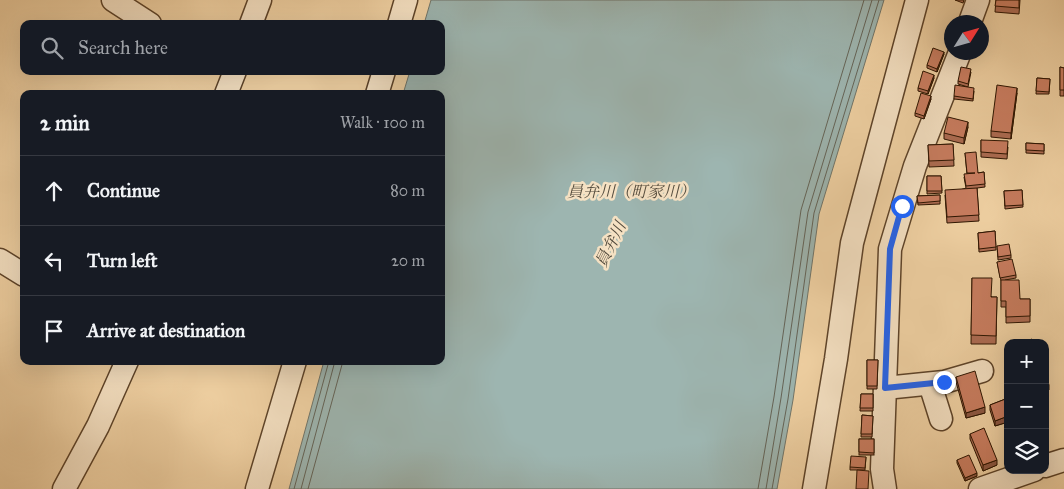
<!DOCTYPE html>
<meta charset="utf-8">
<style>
:root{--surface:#171b24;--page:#242831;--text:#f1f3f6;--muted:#9ea1a6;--line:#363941}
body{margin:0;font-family:"IM FELL Great Primer","Noto Serif JP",serif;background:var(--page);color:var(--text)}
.controls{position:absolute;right:15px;bottom:15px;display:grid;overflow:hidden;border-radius:10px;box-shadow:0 5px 20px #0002}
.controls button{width:45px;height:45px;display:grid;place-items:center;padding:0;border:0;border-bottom:1px solid var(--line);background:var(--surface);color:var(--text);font:25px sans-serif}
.compass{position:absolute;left:944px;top:15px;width:45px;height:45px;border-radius:50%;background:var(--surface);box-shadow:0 5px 20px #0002;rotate:53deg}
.stop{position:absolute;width:15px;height:15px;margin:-11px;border:4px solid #2563eb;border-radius:50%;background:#fff}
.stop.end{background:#2563eb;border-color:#fff;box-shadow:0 1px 5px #0008}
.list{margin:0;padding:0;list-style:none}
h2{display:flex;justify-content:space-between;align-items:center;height:65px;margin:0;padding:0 20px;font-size:21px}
h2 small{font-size:16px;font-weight:400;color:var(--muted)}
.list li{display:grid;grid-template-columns:32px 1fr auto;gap:15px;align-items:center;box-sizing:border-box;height:70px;padding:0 20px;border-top:1px solid var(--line)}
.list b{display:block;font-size:19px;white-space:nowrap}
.list em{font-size:16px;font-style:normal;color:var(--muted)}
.icon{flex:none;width:28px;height:28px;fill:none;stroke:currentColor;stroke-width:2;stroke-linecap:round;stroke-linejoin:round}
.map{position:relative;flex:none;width:1064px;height:489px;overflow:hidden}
.search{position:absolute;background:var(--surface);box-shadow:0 5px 20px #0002;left:20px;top:20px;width:425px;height:55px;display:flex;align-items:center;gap:12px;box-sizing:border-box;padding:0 18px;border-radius:10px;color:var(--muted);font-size:19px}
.panel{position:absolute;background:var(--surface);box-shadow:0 5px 20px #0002;left:20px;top:90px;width:425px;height:275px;border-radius:10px}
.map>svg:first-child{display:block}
.water{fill:#9db5b0;stroke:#70756a}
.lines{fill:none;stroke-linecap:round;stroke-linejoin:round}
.shore{stroke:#646458;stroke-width:1}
.minor-casing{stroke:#5d4329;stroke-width:25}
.minor{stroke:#f5e1c3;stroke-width:22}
.wall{fill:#ad6c53;stroke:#2c1400}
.shaded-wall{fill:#8d5843;stroke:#2c1400}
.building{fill:#c97d60;stroke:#2c1400}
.route{stroke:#2563eb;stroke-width:6}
.labels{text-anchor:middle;stroke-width:5;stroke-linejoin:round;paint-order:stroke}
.water-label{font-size:16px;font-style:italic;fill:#544c3e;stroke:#f5e1c3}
</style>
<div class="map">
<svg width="1064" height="489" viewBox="0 0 1064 489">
<rect width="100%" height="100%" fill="#f0d1a3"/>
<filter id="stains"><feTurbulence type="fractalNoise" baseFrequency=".004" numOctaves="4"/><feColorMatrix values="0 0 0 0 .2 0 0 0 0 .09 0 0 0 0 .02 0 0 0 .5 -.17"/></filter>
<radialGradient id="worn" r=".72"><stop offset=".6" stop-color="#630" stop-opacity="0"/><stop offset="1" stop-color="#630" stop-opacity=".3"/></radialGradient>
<!-- water -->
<path class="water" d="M431,0H884L819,214L793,400L777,489H289L324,361H441V94H403L410,71H441V24H424Z"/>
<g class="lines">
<!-- shore -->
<g class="shore">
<path d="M294,489L329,361"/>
<path d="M301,489L335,361"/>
<path d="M308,489L343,361"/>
<path d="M758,489L774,397L801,210L864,0"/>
<path d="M766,489L781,398L808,212L872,0"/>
<path d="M772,489L788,399L814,213L879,0"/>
</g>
<defs>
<g id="minor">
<path d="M113,0L150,24"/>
<path d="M970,22L978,0"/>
<path d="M251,24L260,0"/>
<path d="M399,24L406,0"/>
<path d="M226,94L235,71"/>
<path d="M377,94L384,71"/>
<path d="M0,260L24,275"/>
<path d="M930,384L941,419"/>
<path d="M885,388L944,382L982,371"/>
<path d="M1045,466L1064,460"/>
<path d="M64,489L98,426L127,361"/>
<path d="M257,489L295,361"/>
<path d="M814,489L836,359L852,243L917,0"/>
<path d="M885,489L882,469L890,249L915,166L960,52"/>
<path d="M980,489L1034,470"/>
</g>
</defs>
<!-- minor casing -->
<use href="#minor" class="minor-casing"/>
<!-- minor -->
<use href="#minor" class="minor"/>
</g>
<!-- wall -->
<g class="wall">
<path d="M955,0H964L963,3Z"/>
<path d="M996,0H1020L1019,14L995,12Z"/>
<path d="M944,54L937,72L927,68V65Z"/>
<path d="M1060,67L1064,68V96H1060Z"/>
<path d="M971,72L968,87L958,84V81Z"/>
<path d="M934,78L928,94L918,91V88Z"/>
<path d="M1037,78L1050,79L1049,94H1036Z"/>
<path d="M974,91L973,101L954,99V96Z"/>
<path d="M1017,93L1011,139L991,137V131Z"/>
<path d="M931,99L924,119L915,116V113Z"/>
<path d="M968,127L964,144L944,139V133Z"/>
<path d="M981,140L1008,147L1007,159L981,157Z"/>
<path d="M1026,143L1044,144V154L1026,153Z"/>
<path d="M953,144L954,166L929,167L928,145Z"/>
<path d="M965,153L978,173L984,172L985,187L977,188L979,221L947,223L945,195L966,188L964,177L967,174Z"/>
<path d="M927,176H941L942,193L927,194Z"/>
<path d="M1022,190L1023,207L1005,209L1004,191Z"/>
<path d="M940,195V204L918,205L917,196Z"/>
<path d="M995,231L996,250L979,252L978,233Z"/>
<path d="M997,246L1011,255V258L998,260Z"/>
<path d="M997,262L1016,275V278L1005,280L1020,299H1030V322L1006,323V307H1001V281Z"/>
<path d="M972,278L992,297H997L996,344H971Z"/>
<path d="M867,360H878L877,389H867Z"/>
<path d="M956,377L985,413L966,418L956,382Z"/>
<path d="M861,394H873V411H860Z"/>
<path d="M1008,398V422L995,426L990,410V405Z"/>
<path d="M862,415L873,416L872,437H861Z"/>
<path d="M970,434L997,465L983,471L970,439Z"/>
<rect x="859" y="439" width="15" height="16"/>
<path d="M866,457L865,470H850V467Z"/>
<path d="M957,460L977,476L965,481L957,463Z"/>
</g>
<!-- shaded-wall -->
<g class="shaded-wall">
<path d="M944,52V54L937,72V69Z"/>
<path d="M934,75V78L928,94V91Z"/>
<path d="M1017,88V93L1011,139V133Z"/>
<path d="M931,96V99L924,119V116Z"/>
<path d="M968,122V127L964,144V138Z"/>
<path d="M1049,385V390L1045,392V386Z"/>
<path d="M985,407V413L966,418V413Z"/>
<path d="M1008,416V422L995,426V421Z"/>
<path d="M997,460V465L983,471V465Z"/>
<path d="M977,473V476L965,481V478Z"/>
</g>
<!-- building -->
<g class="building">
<path d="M996,0H1019V8L995,6Z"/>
<path d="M933,48L944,52L937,69L927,65Z"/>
<path d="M961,67L971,69L968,84L958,81Z"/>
<path d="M1060,67L1064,68V90H1060Z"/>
<path d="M923,71L934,75L928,91L918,88Z"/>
<path d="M1037,78L1050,79L1049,92L1036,91Z"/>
<path d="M955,85L974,88L973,99L954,96Z"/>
<path d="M997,85L1017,88L1011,133L991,131Z"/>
<path d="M921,93L931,96L924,116L915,113Z"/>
<path d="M948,117L968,122L964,138L944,133Z"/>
<path d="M981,140L1008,141L1007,154L981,152Z"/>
<path d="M1026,143L1044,144V151L1026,150Z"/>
<path d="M953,144L954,160L929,161L928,145Z"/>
<path d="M976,152L978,173L984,172L985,184L966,186L964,174L975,173H967L965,153Z"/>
<path d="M927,176H941L942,191H927Z"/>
<path d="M977,188L979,215L947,217L945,190Z"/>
<path d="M1022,190L1023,205L1005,206L1004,191Z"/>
<path d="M940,195V201L918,203L917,196Z"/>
<path d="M995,231L996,247L979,249L978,233Z"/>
<path d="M1009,244L1011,255L998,257L997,246Z"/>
<path d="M1012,259L1016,275L1000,278L997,262Z"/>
<path d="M972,278H992L991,297H997L996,336L971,335Z"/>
<path d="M1001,280H1019L1020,299H1030V316L1006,317V301H1001Z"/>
<path d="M1032,339L1033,343H1021Z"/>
<path d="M867,360H878L877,386H867Z"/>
<path d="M975,371L985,407L966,413L956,377Z"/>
<path d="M1045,372L1049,385L1045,386Z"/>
<path d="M861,394H873V408H860Z"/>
<path d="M1008,398V416L995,421L990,405Z"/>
<path d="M862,415L873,416L872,434H861Z"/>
<path d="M984,428L997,460L983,465L970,434Z"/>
<path d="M859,439H874V453L859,452Z"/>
<path d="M969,455L977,473L965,478L957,460Z"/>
<path d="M851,456L866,457L865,468L850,467Z"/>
<path d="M857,470L869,471L868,489H856Z"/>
</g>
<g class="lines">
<!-- route -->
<path class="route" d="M902,206L890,249L885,388L944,382"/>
</g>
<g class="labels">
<!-- water labels -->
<g class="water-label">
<text x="631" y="197">員弁川（町家川）</text>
<text transform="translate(610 244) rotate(-64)" y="6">員弁川</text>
</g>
</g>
<rect width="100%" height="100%" filter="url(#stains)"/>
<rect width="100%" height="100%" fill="url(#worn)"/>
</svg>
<div class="controls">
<button>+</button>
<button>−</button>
<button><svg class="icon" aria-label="layers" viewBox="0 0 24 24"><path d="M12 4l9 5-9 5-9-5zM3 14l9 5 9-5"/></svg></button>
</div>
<svg class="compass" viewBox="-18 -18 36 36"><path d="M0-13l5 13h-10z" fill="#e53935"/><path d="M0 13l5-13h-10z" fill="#9ea1a6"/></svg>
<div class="stop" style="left:902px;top:206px"></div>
<div class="stop end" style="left:944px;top:382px"></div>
<div class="search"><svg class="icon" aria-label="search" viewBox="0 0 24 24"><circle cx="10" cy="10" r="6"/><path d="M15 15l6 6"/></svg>Search here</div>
<section class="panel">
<h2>2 min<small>Walk · 100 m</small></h2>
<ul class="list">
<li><svg class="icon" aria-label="ahead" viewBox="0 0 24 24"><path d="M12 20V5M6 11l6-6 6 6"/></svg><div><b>Continue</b></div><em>80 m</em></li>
<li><svg class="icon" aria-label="left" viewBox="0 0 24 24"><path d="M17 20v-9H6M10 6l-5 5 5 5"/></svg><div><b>Turn left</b></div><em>20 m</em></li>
<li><svg class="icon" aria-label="arrive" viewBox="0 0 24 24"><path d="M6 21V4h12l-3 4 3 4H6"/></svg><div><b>Arrive at destination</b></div></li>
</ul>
</section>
</div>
